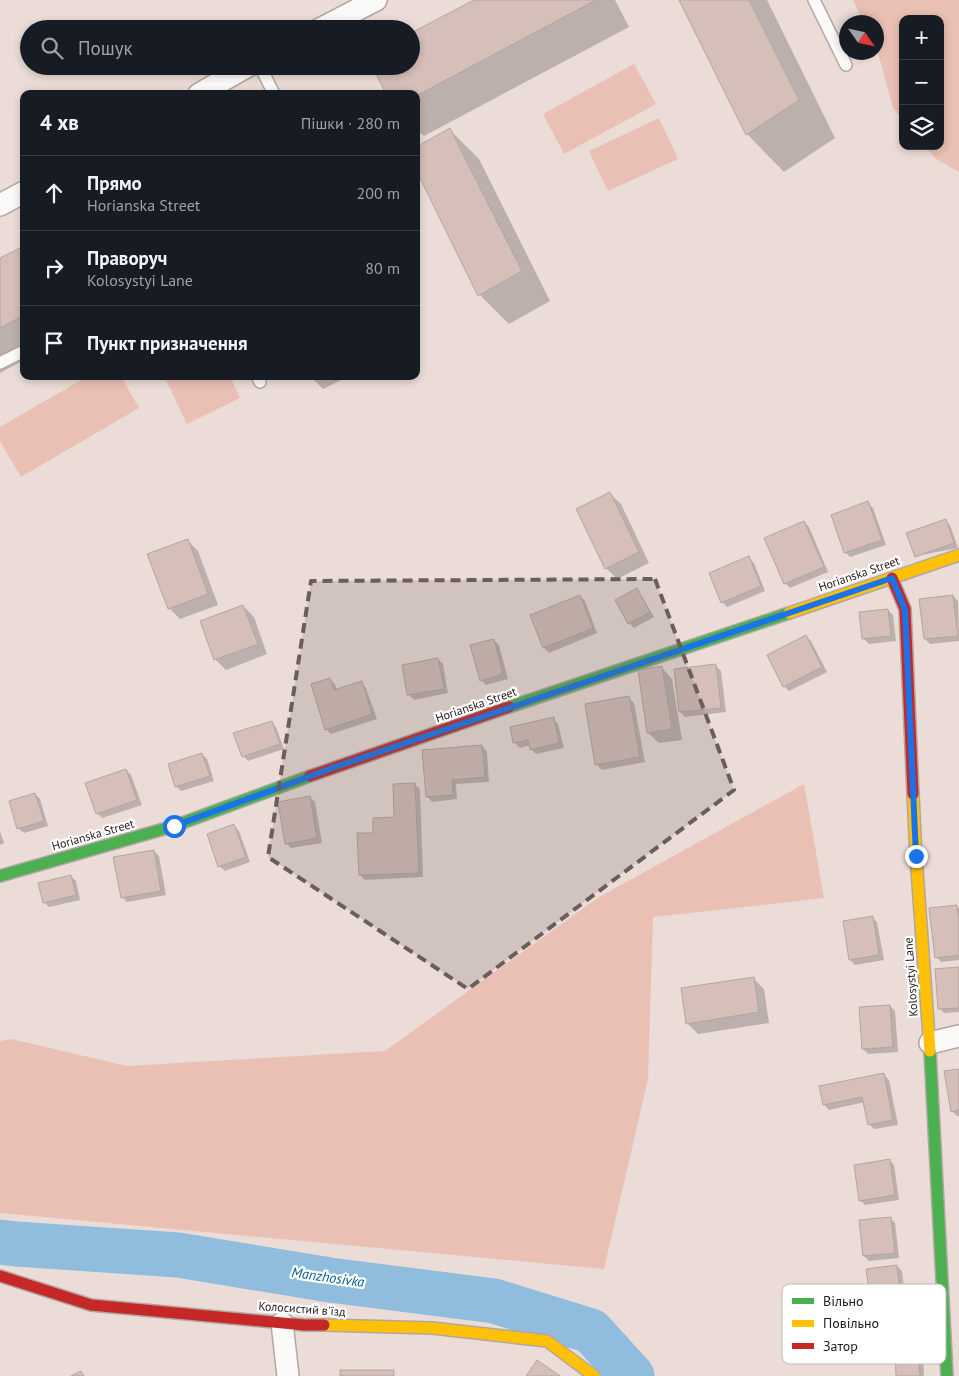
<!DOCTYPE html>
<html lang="uk">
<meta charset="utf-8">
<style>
:root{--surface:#171b24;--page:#242831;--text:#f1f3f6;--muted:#9ea1a6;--line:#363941}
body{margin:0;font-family:"PT Sans",sans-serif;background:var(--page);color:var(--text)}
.controls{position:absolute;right:15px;top:15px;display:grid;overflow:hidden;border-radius:10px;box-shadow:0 2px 8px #0003}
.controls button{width:45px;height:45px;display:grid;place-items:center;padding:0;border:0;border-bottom:1px solid var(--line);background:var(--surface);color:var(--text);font:25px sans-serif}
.compass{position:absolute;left:839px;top:15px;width:45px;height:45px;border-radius:50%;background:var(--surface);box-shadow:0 2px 8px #0003;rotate:124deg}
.stop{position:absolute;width:15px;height:15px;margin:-11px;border:4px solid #1a73e8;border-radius:50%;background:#fff}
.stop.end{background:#1a73e8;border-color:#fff;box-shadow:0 1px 5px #0008}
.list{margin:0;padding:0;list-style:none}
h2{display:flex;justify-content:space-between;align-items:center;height:65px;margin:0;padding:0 20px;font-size:21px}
h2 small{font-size:16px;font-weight:400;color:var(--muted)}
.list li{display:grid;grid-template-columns:32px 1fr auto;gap:15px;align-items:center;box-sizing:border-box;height:75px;padding:0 20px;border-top:1px solid var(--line)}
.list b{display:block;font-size:19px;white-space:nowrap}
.list p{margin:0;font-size:16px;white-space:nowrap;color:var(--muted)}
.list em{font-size:16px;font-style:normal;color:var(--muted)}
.icon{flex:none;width:28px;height:28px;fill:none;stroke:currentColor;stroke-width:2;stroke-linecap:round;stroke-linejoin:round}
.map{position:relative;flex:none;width:959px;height:1376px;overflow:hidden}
.search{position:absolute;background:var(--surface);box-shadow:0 2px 8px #0003;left:20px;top:20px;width:400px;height:55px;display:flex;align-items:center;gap:12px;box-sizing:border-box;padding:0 18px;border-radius:28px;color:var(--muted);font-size:19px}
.panel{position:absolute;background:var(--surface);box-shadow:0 2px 8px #0003;left:20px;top:90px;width:400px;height:290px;border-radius:10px}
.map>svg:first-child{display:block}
.green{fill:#e9c0b3}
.shadow{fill:#0003}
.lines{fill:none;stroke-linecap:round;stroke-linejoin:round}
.river{stroke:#90bddd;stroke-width:45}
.building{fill:#d5bfb8;stroke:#b2a6a2}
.lane-casing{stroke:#b2a6a2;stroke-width:14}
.street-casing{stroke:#b2a6a2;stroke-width:24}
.fast-casing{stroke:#b2a6a2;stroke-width:14}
.slow-casing{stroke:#b2a6a2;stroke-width:14}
.jam-casing{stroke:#b2a6a2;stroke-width:14}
.lane{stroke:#fcfaf9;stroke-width:11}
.street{stroke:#fcfaf9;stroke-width:21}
.fast{stroke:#4caf50;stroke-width:11}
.slow{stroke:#ffc107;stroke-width:11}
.jam{stroke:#c62828;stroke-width:11}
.route{stroke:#1a73e8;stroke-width:6}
.marked{fill:#6a5e5a;fill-opacity:0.2;stroke:#6a5e5a;stroke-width:4;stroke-dasharray:10 6;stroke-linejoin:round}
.labels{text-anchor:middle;stroke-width:4.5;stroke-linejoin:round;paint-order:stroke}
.street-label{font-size:12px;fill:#241a17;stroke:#fff}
.water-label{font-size:14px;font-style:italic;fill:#005d8b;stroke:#fff}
.key{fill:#fff;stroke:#bdbab9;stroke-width:1}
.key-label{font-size:14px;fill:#241a17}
</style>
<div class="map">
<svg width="959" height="1376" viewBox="0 0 959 1376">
<rect width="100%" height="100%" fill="#ecdcd7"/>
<!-- green -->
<g class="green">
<path d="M853,0H959V172L936,159L925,146H940V19H903V120L893,108L877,49L876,22H864Z"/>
<path d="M634,64L656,104L564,154L543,114Z"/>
<path d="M659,118L678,159L608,191L589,151Z"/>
<path d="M88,376H121L139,408L21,477L0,441V427Z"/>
<path d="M164,376H230L240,398L187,424Z"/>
<path d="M804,784L824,898L653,917L648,1079L604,1269L0,1213V1041L11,1039L127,1066L385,1051L599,897Z"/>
</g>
<!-- shadow -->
<g class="shadow">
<path d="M477,0H615L629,27L424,136L416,129V94L411,66Z"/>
<path d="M680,0H767L835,138L784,172L747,134Z"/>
<path d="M450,130L479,159L550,301L509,324L480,295Z"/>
<path d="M24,247V360L0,373V260Z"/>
<path d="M310,376H349L323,389Z"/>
<path d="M610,494L621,504L649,563L617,579L606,568L578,510Z"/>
<path d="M868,503L873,508L886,545L850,557L845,552Z"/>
<path d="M945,520L950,525L958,548L916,556Z"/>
<path d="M804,522L809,527L828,572L790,588L785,583Z"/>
<path d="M187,540L198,551L218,605L180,619L169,608Z"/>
<path d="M749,558L754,563L765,591L727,607L722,602Z"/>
<path d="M636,590L641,595L654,617L634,628L629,623Z"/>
<path d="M580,596L585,601L597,633L549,653L544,648Z"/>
<path d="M953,596L958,601L959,641L930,644L925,639Z"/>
<path d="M243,606L254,617L267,654L226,670L215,659Z"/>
<path d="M888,610L893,615L896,641L869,644L864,639Z"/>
<path d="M806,636L811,641L827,672L789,691L784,686Z"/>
<path d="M494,640L499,645L508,679L486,685L481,680Z"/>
<path d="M438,659L443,664L448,693L414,700L409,695L403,666Z"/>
<path d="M716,666L721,671L726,712L685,717L680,712Z"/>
<path d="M662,668L672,679L682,740L659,743L648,733Z"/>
<path d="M330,679L335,684L337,691L361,683L366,688L377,719L331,734L326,729Z"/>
<path d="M629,698L634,703L645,762L602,770L597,765L586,705Z"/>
<path d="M553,719L558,724L564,748L536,754L531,749L530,745L520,748L514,742Z"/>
<path d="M271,722L276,727L284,749L248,761L243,756Z"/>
<path d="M482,746L487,752L489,782L456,784L457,799L432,802L427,796Z"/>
<path d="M202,754L207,759L214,781L181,791L176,786Z"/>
<path d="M126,770L131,775L142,805L102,818L97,813Z"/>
<path d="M414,784L420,789L423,877L365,880L360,875L375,834L395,818Z"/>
<path d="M35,794L40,799L48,826L24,833L18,828Z"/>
<path d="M310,797L315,802L322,843L291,848L286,843Z"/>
<path d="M234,826L239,831L250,862L225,871L219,866Z"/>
<path d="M0,831L4,843L0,845Z"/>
<path d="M154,851L159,856L166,895L127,902L122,897Z"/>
<path d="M71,876L76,881L80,900L49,907L44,902Z"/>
<path d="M957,906L959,909V960L941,962L936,957Z"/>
<path d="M872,917L877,922L884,960L855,965L850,960Z"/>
<path d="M959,969V1012L944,1013L939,1008Z"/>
<path d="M753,978L764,989L769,1023L698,1034L687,1023Z"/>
<path d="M890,1006L895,1011L898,1052L868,1054L863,1049Z"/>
<path d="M959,1070V1116H957L952,1111Z"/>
<path d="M884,1075L889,1080L898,1125L874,1129L869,1124L865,1102L829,1110L824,1104Z"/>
<path d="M889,1160L894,1165L899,1200L865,1205L860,1200Z"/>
<path d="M890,1218L895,1223L899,1258L869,1261L864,1256Z"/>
<path d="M897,1266L902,1271L906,1305L877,1308L872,1303Z"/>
<path d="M918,1351L923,1356L924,1376H897Z"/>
</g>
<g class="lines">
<!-- river -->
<path class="river" d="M0,1242L16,1244L178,1255L330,1280L494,1301L591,1331L632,1376"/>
</g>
<!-- building -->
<g class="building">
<path d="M474,0H596L416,96V94H386L372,66H411V33Z"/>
<path d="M679,0H749L799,100L746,135Z"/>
<path d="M450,128L522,271L478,296L416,170V147Z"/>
<path d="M24,246V315L0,328V258Z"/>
<path d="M610,492L639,552L605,569L576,509Z"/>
<path d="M868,501L882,540L844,553L831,515Z"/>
<path d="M946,519L954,543L915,557L906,533Z"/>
<path d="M804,521L824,567L784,584L764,538Z"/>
<path d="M188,539L208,594L168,609L147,554Z"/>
<path d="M749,556L761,586L721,603L709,573Z"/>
<path d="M637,588L650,612L628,624L615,600Z"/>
<path d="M580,595L593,628L543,648L530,615Z"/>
<path d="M953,595L958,636L924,639L919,599Z"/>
<path d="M243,605L258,644L214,660L200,621Z"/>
<path d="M888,609L891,636L862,639L859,612Z"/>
<path d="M806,635L822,667L783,687L767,655Z"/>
<path d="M494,639L503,674L480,681L470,645Z"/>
<path d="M438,658L444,689L407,695L402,665Z"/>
<path d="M716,664L721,708L679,712L674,669Z"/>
<path d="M662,666L672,729L647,733L638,670Z"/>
<path d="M330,678L334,690L362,681L372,714L325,730L311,684Z"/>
<path d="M629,696L640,757L595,765L585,704Z"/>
<path d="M554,717L559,743L530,750L528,740L513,743L510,727Z"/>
<path d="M272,721L280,744L242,757L233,733Z"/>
<path d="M482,745L485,777L452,780L453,795L426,797L422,750Z"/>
<path d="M202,753L210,776L175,787L168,764Z"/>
<path d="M126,769L137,800L96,814L85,783Z"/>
<path d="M415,783L419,873L359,875L357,833H373V818L394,817L393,784Z"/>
<path d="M35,793L44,821L17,829L9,801Z"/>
<path d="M310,796L317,838L285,844L278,802Z"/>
<path d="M234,824L246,857L218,867L207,834Z"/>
<path d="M154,850L161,891L121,898L113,857Z"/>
<path d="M71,875L76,895L43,903L38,883Z"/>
<path d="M957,905L959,923V955L935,958L929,908Z"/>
<path d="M873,916L879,955L849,960L843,921Z"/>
<path d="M959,967V1008L938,1009L935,969Z"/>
<path d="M754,977L759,1012L686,1024L681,988Z"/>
<path d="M890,1005L893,1047L862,1049L859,1007Z"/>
<path d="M959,1069V1110L951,1112L944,1071Z"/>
<path d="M884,1073L893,1120L868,1125L862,1097L823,1105L819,1086Z"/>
<path d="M890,1159L895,1195L859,1201L854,1165Z"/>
<path d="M891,1217L895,1253L863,1256L859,1220Z"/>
<path d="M897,1265L901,1300L871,1304L866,1269Z"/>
<path d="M918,1350L920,1376H896L895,1351Z"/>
<path d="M537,1360L560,1376H526Z"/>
<rect x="340" y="1370" width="54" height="6"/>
<path d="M81,1371L84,1376H71Z"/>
</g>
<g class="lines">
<defs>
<g id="lane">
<path d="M814,0L846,65"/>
<path d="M260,66L274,94"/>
<path d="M0,363L24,351"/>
<path d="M257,376L260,382"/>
</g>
<g id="street">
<path d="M320,29L376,0"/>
<path d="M199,94L248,66"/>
<path d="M0,205L24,192"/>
<path d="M930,1043L959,1036"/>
<path d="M282,1323L288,1376"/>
</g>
<g id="fast">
<path d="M509,707L789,613"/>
<path d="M0,876L174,826L310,776"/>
<path d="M930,1051L947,1376"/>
</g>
<g id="slow">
<path d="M789,613L959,555"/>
<path d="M913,794L916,856L930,1051"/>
<path d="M324,1325L432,1328L547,1341L594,1376"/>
</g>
<g id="jam">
<path d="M892,578L905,609L913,794"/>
<path d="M310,776L509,707"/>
<path d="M0,1276L91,1305L304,1325H324"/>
</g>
</defs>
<!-- lane casing -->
<use href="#lane" class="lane-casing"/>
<!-- street casing -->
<use href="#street" class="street-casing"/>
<!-- fast casing -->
<use href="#fast" class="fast-casing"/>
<!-- slow casing -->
<use href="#slow" class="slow-casing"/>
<!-- jam casing -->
<use href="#jam" class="jam-casing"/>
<!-- lane -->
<use href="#lane" class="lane"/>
<!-- street -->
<use href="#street" class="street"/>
<!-- fast -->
<use href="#fast" class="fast"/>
<!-- slow -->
<use href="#slow" class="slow"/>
<!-- jam -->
<use href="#jam" class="jam"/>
</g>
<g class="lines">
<!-- route -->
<path class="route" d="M174,826L338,766L892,578L905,610L916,856"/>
</g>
<!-- marked area -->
<path class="marked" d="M655,579L734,790L468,989L268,857L311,581Z"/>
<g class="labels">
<!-- street labels -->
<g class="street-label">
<text transform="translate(859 574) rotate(-19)" y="4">Horianska Street</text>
<text transform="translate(476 705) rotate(-19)" y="4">Horianska Street</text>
<text transform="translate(93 835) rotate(-16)" y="4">Horianska Street</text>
<text transform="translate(911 977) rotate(-94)" y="4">Kolosystyi Lane</text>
<text transform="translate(302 1309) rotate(4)" y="4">Колосистий в'їзд</text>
</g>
<!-- water labels -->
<g class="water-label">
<text transform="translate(328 1277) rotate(8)" y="5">Manzhosivka</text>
</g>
</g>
<!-- legend -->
<rect x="782" y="1284" width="164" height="80" rx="8" class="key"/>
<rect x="792" y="1298" width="22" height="6" fill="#4caf50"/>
<rect x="792" y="1320" width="22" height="7" fill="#ffc107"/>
<rect x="792" y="1343" width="22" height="6" fill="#c62828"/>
<g class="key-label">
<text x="823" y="1306">Вільно</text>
<text x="823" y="1328">Повільно</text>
<text x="823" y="1351">Затор</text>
</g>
</svg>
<div class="controls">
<button>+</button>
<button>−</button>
<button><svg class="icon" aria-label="layers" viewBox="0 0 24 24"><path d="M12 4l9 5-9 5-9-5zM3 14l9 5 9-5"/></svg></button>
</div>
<svg class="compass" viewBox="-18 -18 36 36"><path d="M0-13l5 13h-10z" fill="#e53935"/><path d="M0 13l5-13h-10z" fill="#9ea1a6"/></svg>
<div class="stop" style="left:174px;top:826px"></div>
<div class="stop end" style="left:916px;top:856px"></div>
<div class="search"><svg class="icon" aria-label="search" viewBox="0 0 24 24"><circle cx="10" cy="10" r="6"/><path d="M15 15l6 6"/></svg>Пошук</div>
<section class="panel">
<h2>4 хв<small>Пішки · 280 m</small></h2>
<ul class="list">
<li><svg class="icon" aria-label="ahead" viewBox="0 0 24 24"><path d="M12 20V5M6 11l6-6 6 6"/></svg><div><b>Прямо</b><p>Horianska Street</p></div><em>200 m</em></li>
<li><svg class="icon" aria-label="right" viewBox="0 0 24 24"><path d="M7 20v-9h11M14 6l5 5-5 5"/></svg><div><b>Праворуч</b><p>Kolosystyi Lane</p></div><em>80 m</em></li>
<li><svg class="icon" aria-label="arrive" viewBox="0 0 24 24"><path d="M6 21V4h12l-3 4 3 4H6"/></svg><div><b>Пункт призначення</b></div></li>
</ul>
</section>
</div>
